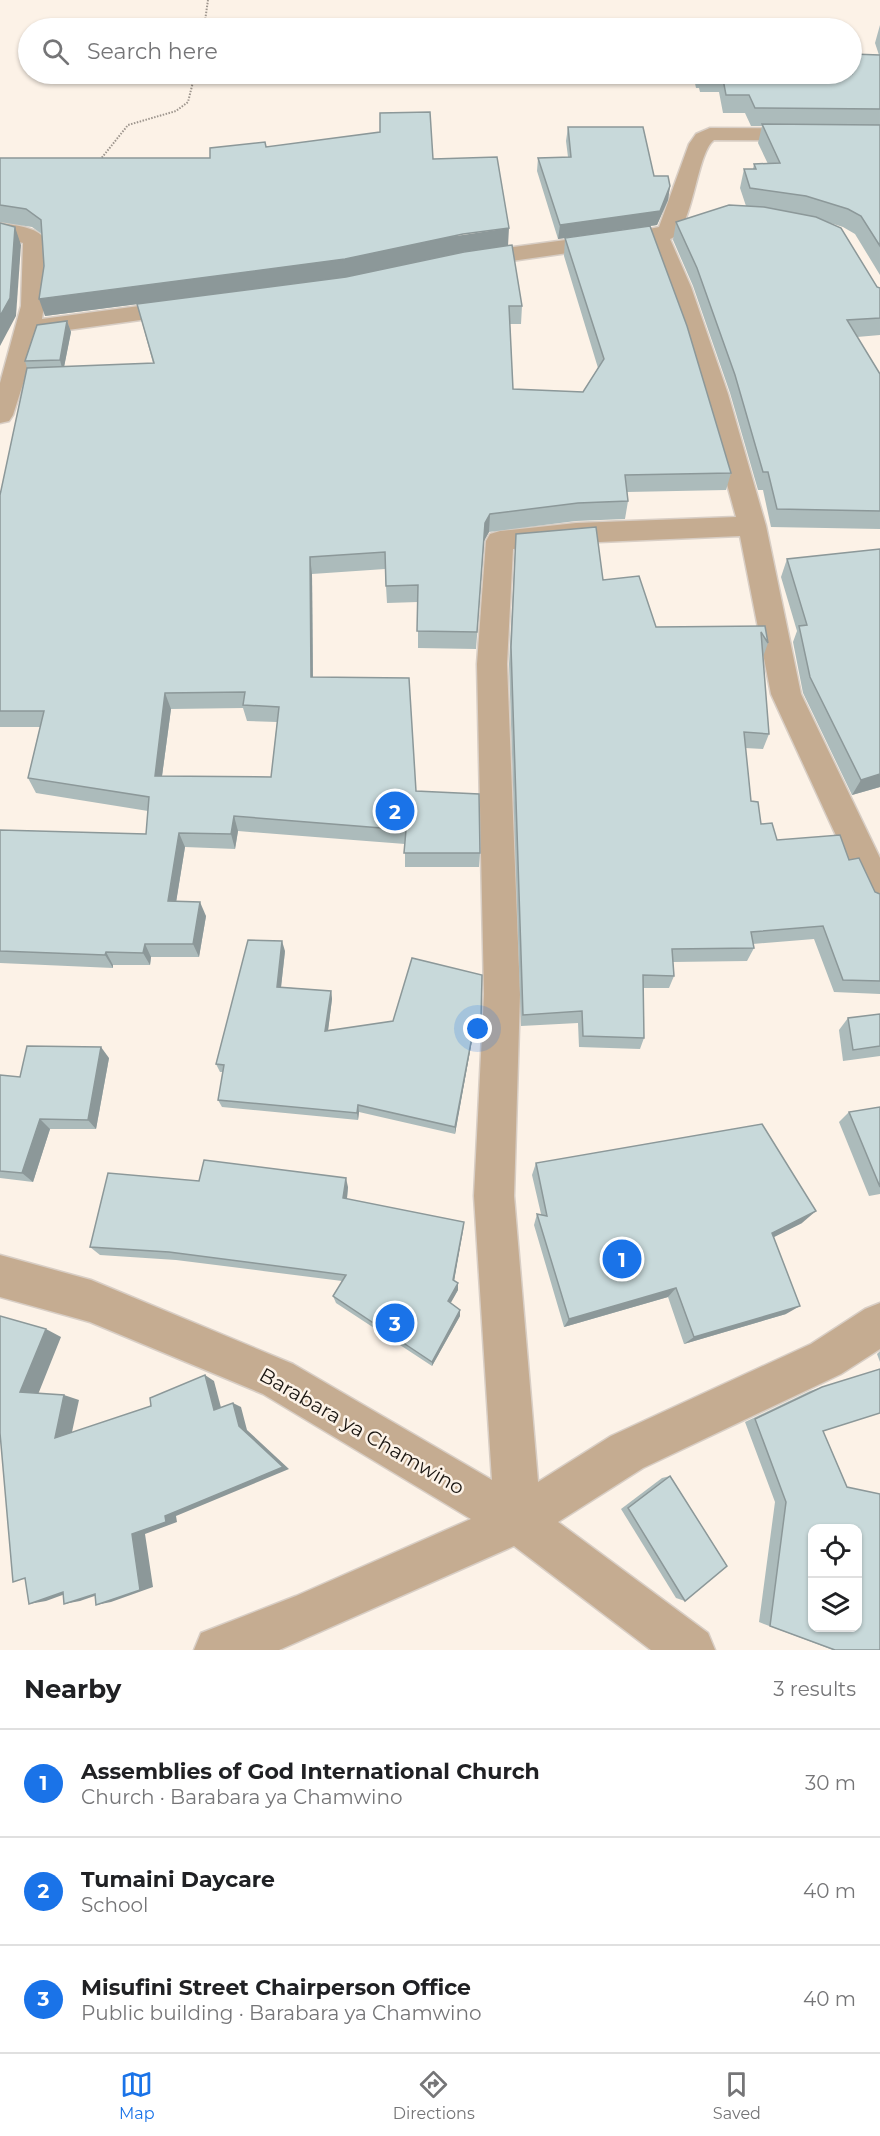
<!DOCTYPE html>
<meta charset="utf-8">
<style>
:root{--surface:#fff;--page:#f6f6f6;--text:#202124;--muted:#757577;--line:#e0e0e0;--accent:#1a73e8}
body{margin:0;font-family:Montserrat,sans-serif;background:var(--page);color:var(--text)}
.controls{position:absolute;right:18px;bottom:18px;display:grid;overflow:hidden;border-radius:12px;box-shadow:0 2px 4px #0004}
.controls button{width:54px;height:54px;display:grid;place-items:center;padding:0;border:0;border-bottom:2px solid var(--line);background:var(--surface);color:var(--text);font:30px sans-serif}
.you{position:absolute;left:478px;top:1029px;width:21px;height:21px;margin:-15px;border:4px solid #fff;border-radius:50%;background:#1a73e8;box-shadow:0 0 0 9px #1a73e833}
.badge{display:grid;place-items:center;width:39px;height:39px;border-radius:50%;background:var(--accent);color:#fff;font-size:20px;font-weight:700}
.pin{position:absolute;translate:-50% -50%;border:3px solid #fff;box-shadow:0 2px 6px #0006}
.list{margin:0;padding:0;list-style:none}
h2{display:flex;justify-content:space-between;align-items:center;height:78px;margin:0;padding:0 24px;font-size:26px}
h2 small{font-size:20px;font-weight:400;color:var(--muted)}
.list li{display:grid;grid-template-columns:39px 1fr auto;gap:18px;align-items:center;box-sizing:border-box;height:108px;padding:0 24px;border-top:2px solid var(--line)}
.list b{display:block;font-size:22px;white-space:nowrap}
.list p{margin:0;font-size:20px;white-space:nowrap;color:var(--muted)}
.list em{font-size:20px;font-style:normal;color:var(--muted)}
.icon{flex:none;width:33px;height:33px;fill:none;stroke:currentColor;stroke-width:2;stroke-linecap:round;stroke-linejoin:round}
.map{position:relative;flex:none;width:880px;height:1650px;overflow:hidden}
.search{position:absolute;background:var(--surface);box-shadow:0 2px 4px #0004;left:18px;right:18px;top:18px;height:66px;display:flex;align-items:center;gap:15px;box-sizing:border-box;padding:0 21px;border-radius:33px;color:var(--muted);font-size:22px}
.sheet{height:402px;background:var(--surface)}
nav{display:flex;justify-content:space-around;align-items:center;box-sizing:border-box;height:84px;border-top:2px solid var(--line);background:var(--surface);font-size:16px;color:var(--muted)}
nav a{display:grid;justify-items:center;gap:3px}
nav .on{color:var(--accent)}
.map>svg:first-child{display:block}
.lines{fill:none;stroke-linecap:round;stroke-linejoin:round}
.minor-casing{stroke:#d8cec5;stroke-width:3}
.path{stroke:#9d958d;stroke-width:2;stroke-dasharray:1.5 1.5;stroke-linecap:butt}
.minor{fill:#c5ac91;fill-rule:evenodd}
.wall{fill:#acbbbb;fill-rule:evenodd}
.shaded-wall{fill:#8c9899}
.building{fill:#c8d9da;stroke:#8c9899;stroke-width:1.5;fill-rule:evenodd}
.labels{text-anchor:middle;stroke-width:5;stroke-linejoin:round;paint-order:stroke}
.near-street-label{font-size:20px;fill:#181410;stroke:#fcf2e7}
</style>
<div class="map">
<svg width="880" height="1650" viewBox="0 0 880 1650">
<rect width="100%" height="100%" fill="#fcf2e7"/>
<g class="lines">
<defs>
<g id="minor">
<path d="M710,128L880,129V141L714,140C696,153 693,233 670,239L691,287L728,394L766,526L801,694L880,858V909L868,905L771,694L740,536L576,543L513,549L507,664L520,994L514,1196L538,1482L611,1436L811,1344L865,1309L880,1303V1349L841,1374L643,1468L558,1522L708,1633L715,1650H651L514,1546L279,1650H194L201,1633L296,1596L471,1519L263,1394L90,1322L0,1297V1255L91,1280L293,1364L492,1480L474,1196L484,994L477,664L486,541L490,534L500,531L576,523L736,517C710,421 683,326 646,234L649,229L659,227L689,144L696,134Z"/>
<path d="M0,223C14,225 37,227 45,239L47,284L42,319L184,300L192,302L196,307L192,312L184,314L39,334L13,415L9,421L0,423V383L21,306L23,243L0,237Z"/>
<path d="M610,234L618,236L621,241L618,246L468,267L460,265L457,260L460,255L468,253Z"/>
</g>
</defs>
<!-- minor casing -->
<use href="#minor" class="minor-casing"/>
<!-- path -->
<g class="path">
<path d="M204,28L208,0"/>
<path d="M100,160L128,125L176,111L188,102L195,74"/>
</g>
<!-- minor -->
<use href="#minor" class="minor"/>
</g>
<!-- wall -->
<g class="wall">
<path d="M880,25V275L855,234L843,227L827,222L877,287L880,288V335L857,337L880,374V529L771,527L763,490H758L730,393L693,286L673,240L676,222L746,206L740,188L744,169H753L754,164H768L758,143L762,126H751L745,113H723L719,92H700L699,88H696L693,74H852L879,55L875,43Z"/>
<path d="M568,127L670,186L668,200L657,225L558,239L537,171L538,158L568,157L566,141Z"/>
<path d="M266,147L433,159L463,252L347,277L45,316L42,234L32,227L0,222V158H210Z"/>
<path d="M565,238L731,473L726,490L627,492L628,501L625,519L576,521L489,532L484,541L476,649L418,648V602L387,603L385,569L312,574L313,677L416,791L480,853L479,867H405V844L238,831L235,849L185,847L176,902L206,916L199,957H151L150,965H113V968L0,963V830L146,834L148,811L36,793L28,778L40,727H0V495L27,368L25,361L67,321L71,332L64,367L153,363L137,304L522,306L521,324H510L513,389L583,392L598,368L564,256ZM243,708L247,721L277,722L271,777L162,776L171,709Z"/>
<path d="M515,551L603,580L656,627L765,626L768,643L763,657L769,734L763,749L745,748L751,801L761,824L777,840L849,860L875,892L880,894V994L834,992L814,939L753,944L754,948L747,961L673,962L674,976L669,988H643L644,1038L640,1049L579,1047L578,1023L521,1026L509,664Z"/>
<path d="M787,559L880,787L852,795L803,693L793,642L797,631L781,577Z"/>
<path d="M285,951L281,987L331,991L332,999L328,1030L481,1020L480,1029H474L455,1134L359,1112L358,1120L222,1107L218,1100L223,1072H220L216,1064Z"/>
<path d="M880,1014V1056L843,1061L839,1030L848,1018Z"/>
<path d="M109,1058L96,1129H50L33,1182L0,1178V1075L20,1077Z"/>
<path d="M880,1107V1194L869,1196L839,1122L849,1112Z"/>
<path d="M536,1163L802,1223L774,1237L786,1314L684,1344L668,1297L564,1327L534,1225L537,1214H541L532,1175Z"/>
<path d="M199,1181L348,1187L347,1199L464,1222L454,1281L458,1283V1290L450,1303L460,1316L432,1366L336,1303L333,1296L342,1281L176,1260L100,1255L90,1247Z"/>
<path d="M880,1351V1362L877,1354Z"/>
<path d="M822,1387L823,1431L847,1487L880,1650H833L759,1622L775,1502L745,1422L810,1391Z"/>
<path d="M670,1476L685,1601L676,1598L621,1509L662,1478Z"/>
</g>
<!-- shaded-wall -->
<g class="shaded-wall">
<path d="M670,186L668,200L657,225L558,239L560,225Z"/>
<path d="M15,227L21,245L16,316L0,346V316Z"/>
<path d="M509,228L508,246L463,252L347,277L45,316L39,299Z"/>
<path d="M67,321L71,332L63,372L60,360Z"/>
<path d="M490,514L489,532L484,541L476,649L485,523Z"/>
<path d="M310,557L312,574L313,693L311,677Z"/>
<path d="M165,693L171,709L160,791L155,776Z"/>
<path d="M880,774V787L852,795L861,780Z"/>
<path d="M234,816L238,831L235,849L231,834Z"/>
<path d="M179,833L185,847L174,915L168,901Z"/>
<path d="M200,902L206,916L199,957L193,944Z"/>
<path d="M282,941L285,951L280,996L277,987Z"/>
<path d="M145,944L151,957L150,965L143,953Z"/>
<path d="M106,952L113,965V968L105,955Z"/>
<path d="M331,991L332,999L327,1039L325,1031Z"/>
<path d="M475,1021L474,1029L455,1134V1127Z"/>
<path d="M101,1047L109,1058L96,1129L88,1120Z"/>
<path d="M358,1105L359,1112L358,1120L357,1113Z"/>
<path d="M40,1119L50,1129L33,1182L22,1173Z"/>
<path d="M346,1178L348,1187L346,1207L343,1198Z"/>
<path d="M816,1211L802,1223L760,1244L772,1233Z"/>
<path d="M464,1222L463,1231L453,1287V1280Z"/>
<path d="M458,1283V1290L448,1308V1301Z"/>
<path d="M676,1288L668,1297L564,1327L569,1319Z"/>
<path d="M800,1306L786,1314L684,1344L694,1337Z"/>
<path d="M460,1310V1316L432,1366V1362Z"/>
<path d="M46,1329L61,1337L37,1397L20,1392Z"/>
<path d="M205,1375L214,1381L223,1415L214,1410Z"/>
<path d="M64,1395L79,1400L70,1441L55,1438Z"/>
<path d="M233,1403L241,1407L247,1430L289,1469L176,1516L177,1522L145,1534L153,1587L111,1602L96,1605L132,1534L165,1516L239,1426Z"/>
<path d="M79,1589L46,1601L29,1604L63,1592Z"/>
<path d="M109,1591L80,1601L64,1604L95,1594Z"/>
</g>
<!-- building -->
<g class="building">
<path d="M727,25L807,28H728Z"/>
<path d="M852,54L880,55V109L755,108L749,95H726L722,74H703H852Z"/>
<path d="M430,112L433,159L497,157L509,228L463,234L345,259L39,299L44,266L41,220L26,209L0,205V158H210V148L265,142L266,147L380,132V113Z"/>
<path d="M762,124L880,125V246L861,216L848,209L806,196L750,188L744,169H756L754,164L780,163Z"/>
<path d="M568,127H643L654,176H668L670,186L660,211L560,225L538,158L571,157Z"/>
<path d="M729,205L764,207L816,217L841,228L877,287L880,288V318L847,320L880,374V511L777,509L768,472H763L735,375L697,268L676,222Z"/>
<path d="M0,223L15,227L10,298L0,316Z"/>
<path d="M650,226L687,326L731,473L625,475L628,501L578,503L490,514L485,523L477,632L417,631L418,585L386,586L385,552L310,557L311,677L409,678L416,791L479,794L480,853H404L406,830L234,816L231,834L179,833L168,901L200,902L193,944H145L143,953L106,952L105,955L0,951V830L146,834L149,797L28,778L44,711H0V495L27,368L154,363L137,304L346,277L464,252L512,245L522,306H509L513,389L583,392L604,359L565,238ZM245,692L243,705L279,707L271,777L155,776L165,693Z"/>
<path d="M67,321L60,360L25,361L37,325Z"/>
<path d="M596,527L603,580L639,576L656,627L765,626L768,643L761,632L769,734L744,732L751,801L758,802L761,824L772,823L777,840L840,835L849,860L859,858L875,892L880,894V981L843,980L823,926L751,932L754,948L672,949L674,976L643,975L644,1038L583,1036L582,1011L523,1015L511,647L516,534Z"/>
<path d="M880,549V774L861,780L810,677L799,626L807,625L787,559Z"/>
<path d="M248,940L282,941L277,987L331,991L325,1031L393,1021L412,958L482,975L481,1020L475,1021L455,1127L358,1105L357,1113L218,1100L224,1065L216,1064Z"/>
<path d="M880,1014V1046L853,1050L848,1018Z"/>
<path d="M27,1046L101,1047L88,1120L40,1119L22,1173L0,1171V1075L20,1077Z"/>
<path d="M880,1107V1187L849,1112Z"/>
<path d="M762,1124L816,1211L772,1233L800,1306L694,1337L676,1288L569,1319L537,1214L547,1216L536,1163Z"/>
<path d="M204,1160L346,1178L343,1198L464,1222L453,1280L458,1283L448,1301L460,1310L432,1362L333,1296L346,1275L169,1252L90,1247L108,1173L199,1181Z"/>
<path d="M0,1316L46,1329L20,1392L64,1395L55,1438L151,1406L150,1398L205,1375L214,1410L233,1403L239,1426L283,1467L165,1516L166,1522L132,1534L140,1590L96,1605L95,1594L64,1604L63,1592L29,1604L25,1578L13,1582L0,1433Z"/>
<path d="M880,1369V1413L823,1431L847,1487L880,1494V1650H835L770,1626L786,1502L755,1419L822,1387ZM813,1528H858V1628H813Z"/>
<path d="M670,1476L727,1566L685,1601L628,1508Z"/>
</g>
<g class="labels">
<!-- near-street labels -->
<g class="near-street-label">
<text transform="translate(362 1431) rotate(30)" y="7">Barabara ya Chamwino</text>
</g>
</g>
</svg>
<div class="controls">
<button><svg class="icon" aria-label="locate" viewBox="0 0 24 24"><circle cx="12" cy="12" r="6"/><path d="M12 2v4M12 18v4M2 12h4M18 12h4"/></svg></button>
<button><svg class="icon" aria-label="layers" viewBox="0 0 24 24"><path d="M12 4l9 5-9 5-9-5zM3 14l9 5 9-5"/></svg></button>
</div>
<div class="you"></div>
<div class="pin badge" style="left:622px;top:1259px">1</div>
<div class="pin badge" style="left:395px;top:811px">2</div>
<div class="pin badge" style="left:395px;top:1323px">3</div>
<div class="search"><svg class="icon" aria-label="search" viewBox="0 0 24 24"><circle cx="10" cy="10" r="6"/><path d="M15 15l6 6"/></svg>Search here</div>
</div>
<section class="sheet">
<h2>Nearby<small>3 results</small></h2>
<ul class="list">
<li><span class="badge">1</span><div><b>Assemblies of God International Church</b><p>Church · Barabara ya Chamwino</p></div><em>30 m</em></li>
<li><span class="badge">2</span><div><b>Tumaini Daycare</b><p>School</p></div><em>40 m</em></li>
<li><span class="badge">3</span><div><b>Misufini Street Chairperson Office</b><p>Public building · Barabara ya Chamwino</p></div><em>40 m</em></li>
</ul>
</section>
<nav>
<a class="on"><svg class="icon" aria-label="map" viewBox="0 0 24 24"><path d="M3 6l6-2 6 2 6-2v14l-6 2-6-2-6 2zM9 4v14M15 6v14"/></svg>Map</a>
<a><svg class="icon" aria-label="directions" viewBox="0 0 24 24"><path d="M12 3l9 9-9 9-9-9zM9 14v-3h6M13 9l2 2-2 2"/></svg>Directions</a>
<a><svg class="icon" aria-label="saved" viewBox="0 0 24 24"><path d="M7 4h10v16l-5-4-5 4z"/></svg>Saved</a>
</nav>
